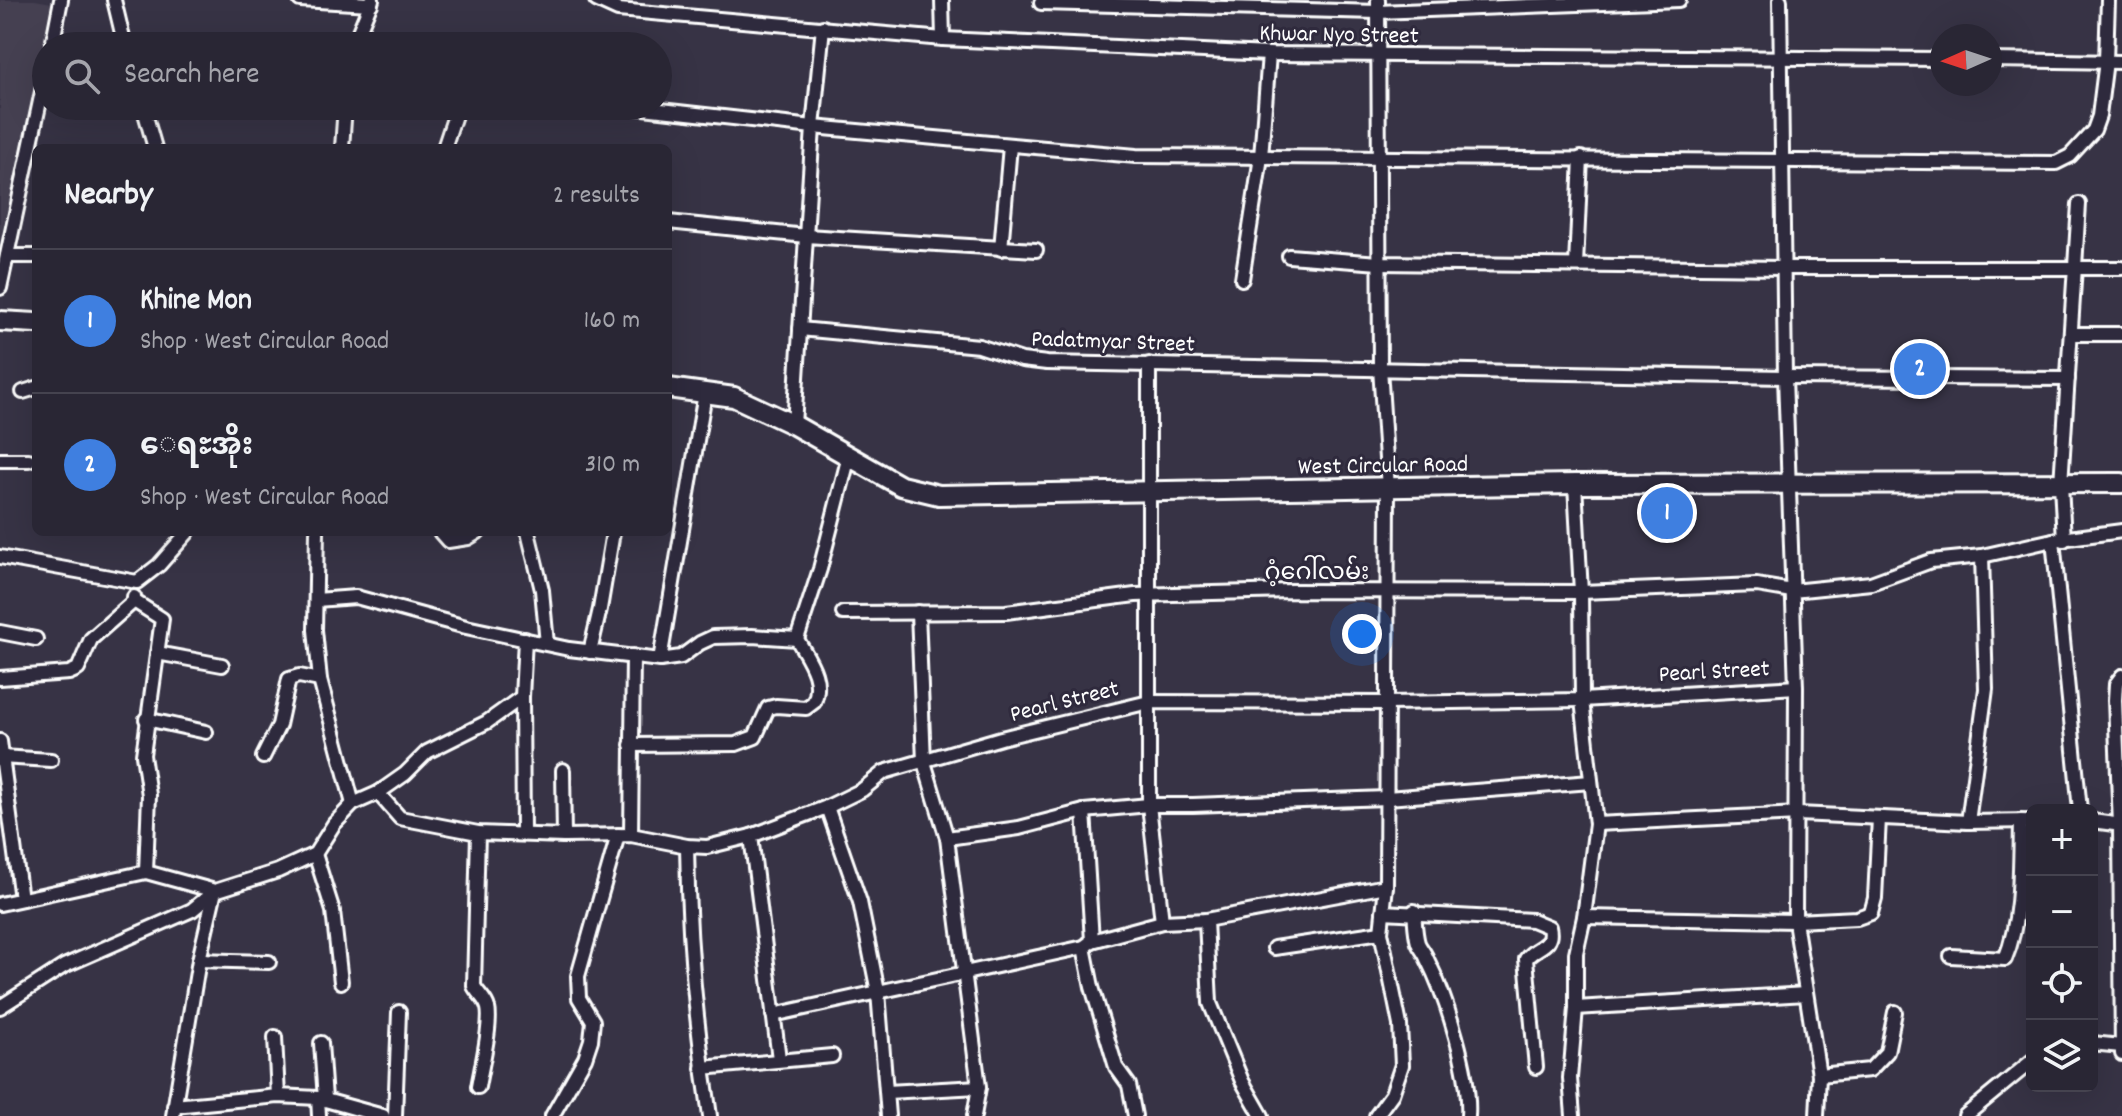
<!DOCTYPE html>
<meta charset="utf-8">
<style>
:root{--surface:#292634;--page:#312e3c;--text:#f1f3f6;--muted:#a5a5ac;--line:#45434f;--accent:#8abfa5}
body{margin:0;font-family:Dekko,"Noto Sans Myanmar",sans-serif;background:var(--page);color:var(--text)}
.controls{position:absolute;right:24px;bottom:24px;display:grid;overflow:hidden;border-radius:12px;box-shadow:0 8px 32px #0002}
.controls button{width:72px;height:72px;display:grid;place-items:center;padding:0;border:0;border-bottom:2px solid var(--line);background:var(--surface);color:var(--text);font:40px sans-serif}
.compass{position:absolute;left:1930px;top:24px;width:72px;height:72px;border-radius:50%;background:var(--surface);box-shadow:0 8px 32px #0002;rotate:267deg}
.you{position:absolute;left:1362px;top:634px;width:28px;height:28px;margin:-20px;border:6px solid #fff;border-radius:50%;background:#1a73e8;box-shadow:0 0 0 12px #1a73e833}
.badge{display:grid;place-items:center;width:52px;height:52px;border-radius:50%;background:var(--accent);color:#fff;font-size:26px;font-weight:700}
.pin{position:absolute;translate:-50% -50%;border:4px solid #fff;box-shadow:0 2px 8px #0006}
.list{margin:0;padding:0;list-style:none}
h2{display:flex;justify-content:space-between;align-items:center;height:104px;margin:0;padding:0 32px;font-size:34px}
h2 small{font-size:26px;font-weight:400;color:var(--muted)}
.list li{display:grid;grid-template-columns:52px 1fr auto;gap:24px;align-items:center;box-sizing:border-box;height:144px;padding:0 32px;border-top:2px solid var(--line)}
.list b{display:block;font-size:30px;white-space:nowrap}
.list p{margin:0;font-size:26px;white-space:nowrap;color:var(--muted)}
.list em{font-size:26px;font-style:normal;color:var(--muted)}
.icon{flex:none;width:44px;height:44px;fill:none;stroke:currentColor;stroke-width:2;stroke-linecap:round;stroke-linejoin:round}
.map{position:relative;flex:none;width:2122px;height:1116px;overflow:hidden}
.search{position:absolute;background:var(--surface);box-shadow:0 8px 32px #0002;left:32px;top:32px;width:640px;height:88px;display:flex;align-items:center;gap:20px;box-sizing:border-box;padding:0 28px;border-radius:44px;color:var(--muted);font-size:30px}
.panel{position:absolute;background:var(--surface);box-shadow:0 8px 32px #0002;left:32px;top:144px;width:640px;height:392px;border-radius:12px}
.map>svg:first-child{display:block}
.built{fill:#444051}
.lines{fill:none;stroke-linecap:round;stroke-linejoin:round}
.street-casing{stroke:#fff;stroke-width:18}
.secondary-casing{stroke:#fff;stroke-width:24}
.street{stroke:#2f2a3d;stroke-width:12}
.secondary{stroke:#2f2a3d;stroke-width:18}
.labels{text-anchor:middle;stroke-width:6;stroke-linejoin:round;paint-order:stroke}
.street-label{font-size:24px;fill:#fff;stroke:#2f2a3d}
</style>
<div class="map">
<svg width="2122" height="1116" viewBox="0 0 2122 1116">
<rect width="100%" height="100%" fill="#373345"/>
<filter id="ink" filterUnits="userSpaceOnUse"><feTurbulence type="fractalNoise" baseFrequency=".0125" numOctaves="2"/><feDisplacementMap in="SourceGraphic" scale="16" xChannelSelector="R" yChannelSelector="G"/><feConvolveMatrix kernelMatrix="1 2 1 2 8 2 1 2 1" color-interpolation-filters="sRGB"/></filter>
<g filter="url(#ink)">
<!-- built -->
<path class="built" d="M0,0H35L57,4L0,238Z"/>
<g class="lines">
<defs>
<g id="street">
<path d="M114,0L125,46"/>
<path d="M300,0L371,4"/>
<path d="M596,0L618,10L943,39L1269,54L1942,59"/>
<path d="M942,0L943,39"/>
<path d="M1780,0L1785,377L1796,687L1795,921L1819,1075L1817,1116"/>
<path d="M1041,3L1378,12L1679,0"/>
<path d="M52,46L61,0"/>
<path d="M353,46L372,0"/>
<path d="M1990,60L2122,62"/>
<path d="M143,106L155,148"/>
<path d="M625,106L813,127L1136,156L2056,163L2070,156L2094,130L2099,116L2106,61L2108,0"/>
<path d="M342,148L345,106"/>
<path d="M444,148L458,106"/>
<path d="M668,222L806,236L1036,250"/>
<path d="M1001,249L1010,146"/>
<path d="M7,256H36"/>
<path d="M1289,256L1379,263L1784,268H2122"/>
<path d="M1576,265L1581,158"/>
<path d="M1242,279L1261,157L1269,54"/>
<path d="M0,288L46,73"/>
<path d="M800,329L979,346L1022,360L1047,363L1785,377L2068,379"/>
<path d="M2072,334H2122"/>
<path d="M1149,364V805L1162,922"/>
<path d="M23,392L36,388"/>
<path d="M794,425L813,127L823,27"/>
<path d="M0,460H29"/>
<path d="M317,532L315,630L320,680L353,804"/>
<path d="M440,532L448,541L468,538L478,532"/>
<path d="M528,532L542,590L547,644"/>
<path d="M2053,540L2080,810"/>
<path d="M2064,540L2061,484L2079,204"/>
<path d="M0,557L137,582L159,565L188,532"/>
<path d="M316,600L356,597L466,627L569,649L660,660L681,657L700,643L713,637L752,636L797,639"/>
<path d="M134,601L162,619L143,755L149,795L146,872"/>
<path d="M918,612L924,762L947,838L979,1087L974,1116"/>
<path d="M843,613L1006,612L1135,595L1292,591L1581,592L1757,585L1792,591L1871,583L1931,561L1982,556L2053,540L2122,531"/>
<path d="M0,632L36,639"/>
<path d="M590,652L600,609L613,532"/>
<path d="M157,653L222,665"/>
<path d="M660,660L705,393"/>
<path d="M2122,676L2116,684L2115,700L2120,825L2122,1054"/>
<path d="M0,678L69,673L78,669L91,639L134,601V597"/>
<path d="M146,719L206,732"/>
<path d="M0,741L21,899"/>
<path d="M631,745L736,744L755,737L768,708L776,706L806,708L814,702C824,678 808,659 797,639L820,569L849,456"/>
<path d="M0,757L51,760"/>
<path d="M263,757L279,725L289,679L299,676L320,680"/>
<path d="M563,770L564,836"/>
<path d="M378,793L400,818L478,833L564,836L631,835L687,846L707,847L751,836L827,807L862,790L884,772L1001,738L1149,702L1387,703L1582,700L1796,687"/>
<path d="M827,807L860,902L878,992L888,1116"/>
<path d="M1084,811L1092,941"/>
<path d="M2092,821L2122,825"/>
<path d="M1968,822L1986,689L1982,556"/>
<path d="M1596,824L1798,814L1968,822L2032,821"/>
<path d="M478,833L474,986C478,994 486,999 488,1008C492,1024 481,1069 478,1087"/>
<path d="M523,833L522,697L525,639"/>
<path d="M631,835L633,656"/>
<path d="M751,836L779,1059"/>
<path d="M947,838L1019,828L1084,811L1149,805H1193L1387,798L1591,782"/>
<path d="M687,846C688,936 696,1027 710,1116"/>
<path d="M315,854L333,911L341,982"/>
<path d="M0,904L146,872L215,891L278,871L315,854L334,824L353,804L378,793L405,774L427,752L487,722L522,697"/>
<path d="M1414,911C1415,921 1415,933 1418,943C1420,948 1425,953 1427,959C1446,996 1471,1075 1468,1116"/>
<path d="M1383,912L1532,920L1549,927C1554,948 1536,945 1526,959L1536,1067"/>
<path d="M1584,917L1795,921L1857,918L1871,913L1875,898L1879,818"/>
<path d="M1206,920L1210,1003L1242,1081L1262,1116"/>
<path d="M1084,947L1092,987L1116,1067L1129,1085L1135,1116"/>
<path d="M1274,948L1381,932"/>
<path d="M1951,956L2005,959C2022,919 2020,864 2021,821"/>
<path d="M199,960L269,962"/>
<path d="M0,1007L64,966L192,910L215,891"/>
<path d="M1576,1008L1806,994"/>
<path d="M773,1015L1084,947L1092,941L1162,922L1206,920L1386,886"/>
<path d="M275,1037L278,1096"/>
<path d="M321,1043L325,1099"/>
<path d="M2092,1043L2121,1046"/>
<path d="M702,1068L832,1056"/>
<path d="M1819,1075L1870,1070L1887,1052L1895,1012"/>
<path d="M887,1092L979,1087"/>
<path d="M318,1098L319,1116"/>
<path d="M174,1106L278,1096L318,1098L383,1116"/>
<path d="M173,1116L199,960L215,891"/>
<path d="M395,1116L399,1012"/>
<path d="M552,1116L585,1058L591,1040L593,1021L579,998L578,976L618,835"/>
<path d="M1376,1116L1392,1094L1402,1065L1400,1025L1381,932L1386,886L1388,489L1380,368L1378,0"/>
<path d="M1573,1116L1570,1078L1576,1008V953L1584,917L1596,824L1582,700L1581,592L1575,484"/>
<path d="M1965,1116L2032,1061"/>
</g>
<g id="secondary">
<path d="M0,321L36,323"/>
<path d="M668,388L734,397L794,425L901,486L939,495L1575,484L2122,483"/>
</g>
</defs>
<!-- street casing -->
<use href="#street" class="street-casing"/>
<!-- secondary casing -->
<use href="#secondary" class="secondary-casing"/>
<!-- street -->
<use href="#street" class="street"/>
<!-- secondary -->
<use href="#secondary" class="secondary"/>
</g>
</g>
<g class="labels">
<!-- street labels -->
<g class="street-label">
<text transform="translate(1339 33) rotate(1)" y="8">Khwar Nyo Street</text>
<text transform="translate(1113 340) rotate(2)" y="8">Padatmyar Street</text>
<text transform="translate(1383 464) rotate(-1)" y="8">West Circular Road</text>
<text x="1317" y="579">ဂံ့ဂေါ်လမ်း</text>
<text transform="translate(1714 670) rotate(-3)" y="8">Pearl Street</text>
<text transform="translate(1064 700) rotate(-14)" y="8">Pearl Street</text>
</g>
</g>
</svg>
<div class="controls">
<button>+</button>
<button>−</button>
<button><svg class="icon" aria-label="locate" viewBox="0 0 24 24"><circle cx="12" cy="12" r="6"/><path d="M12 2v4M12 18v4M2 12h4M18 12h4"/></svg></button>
<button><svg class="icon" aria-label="layers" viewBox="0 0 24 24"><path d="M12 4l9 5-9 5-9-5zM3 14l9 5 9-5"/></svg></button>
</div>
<svg class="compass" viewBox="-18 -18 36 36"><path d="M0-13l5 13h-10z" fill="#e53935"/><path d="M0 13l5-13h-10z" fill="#a5a5ac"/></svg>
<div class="you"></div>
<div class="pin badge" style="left:1667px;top:513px;background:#3f7fe0">1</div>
<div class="pin badge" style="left:1920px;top:369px;background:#3f7fe0">2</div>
<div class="search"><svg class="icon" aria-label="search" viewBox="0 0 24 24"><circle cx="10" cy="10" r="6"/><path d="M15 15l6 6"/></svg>Search here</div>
<section class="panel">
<h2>Nearby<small>2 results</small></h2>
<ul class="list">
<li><span class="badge" style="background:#3f7fe0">1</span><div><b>Khine Mon</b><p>Shop · West Circular Road</p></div><em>160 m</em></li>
<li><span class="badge" style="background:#3f7fe0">2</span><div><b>ေရႊအိုး</b><p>Shop · West Circular Road</p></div><em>310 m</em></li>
</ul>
</section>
</div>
